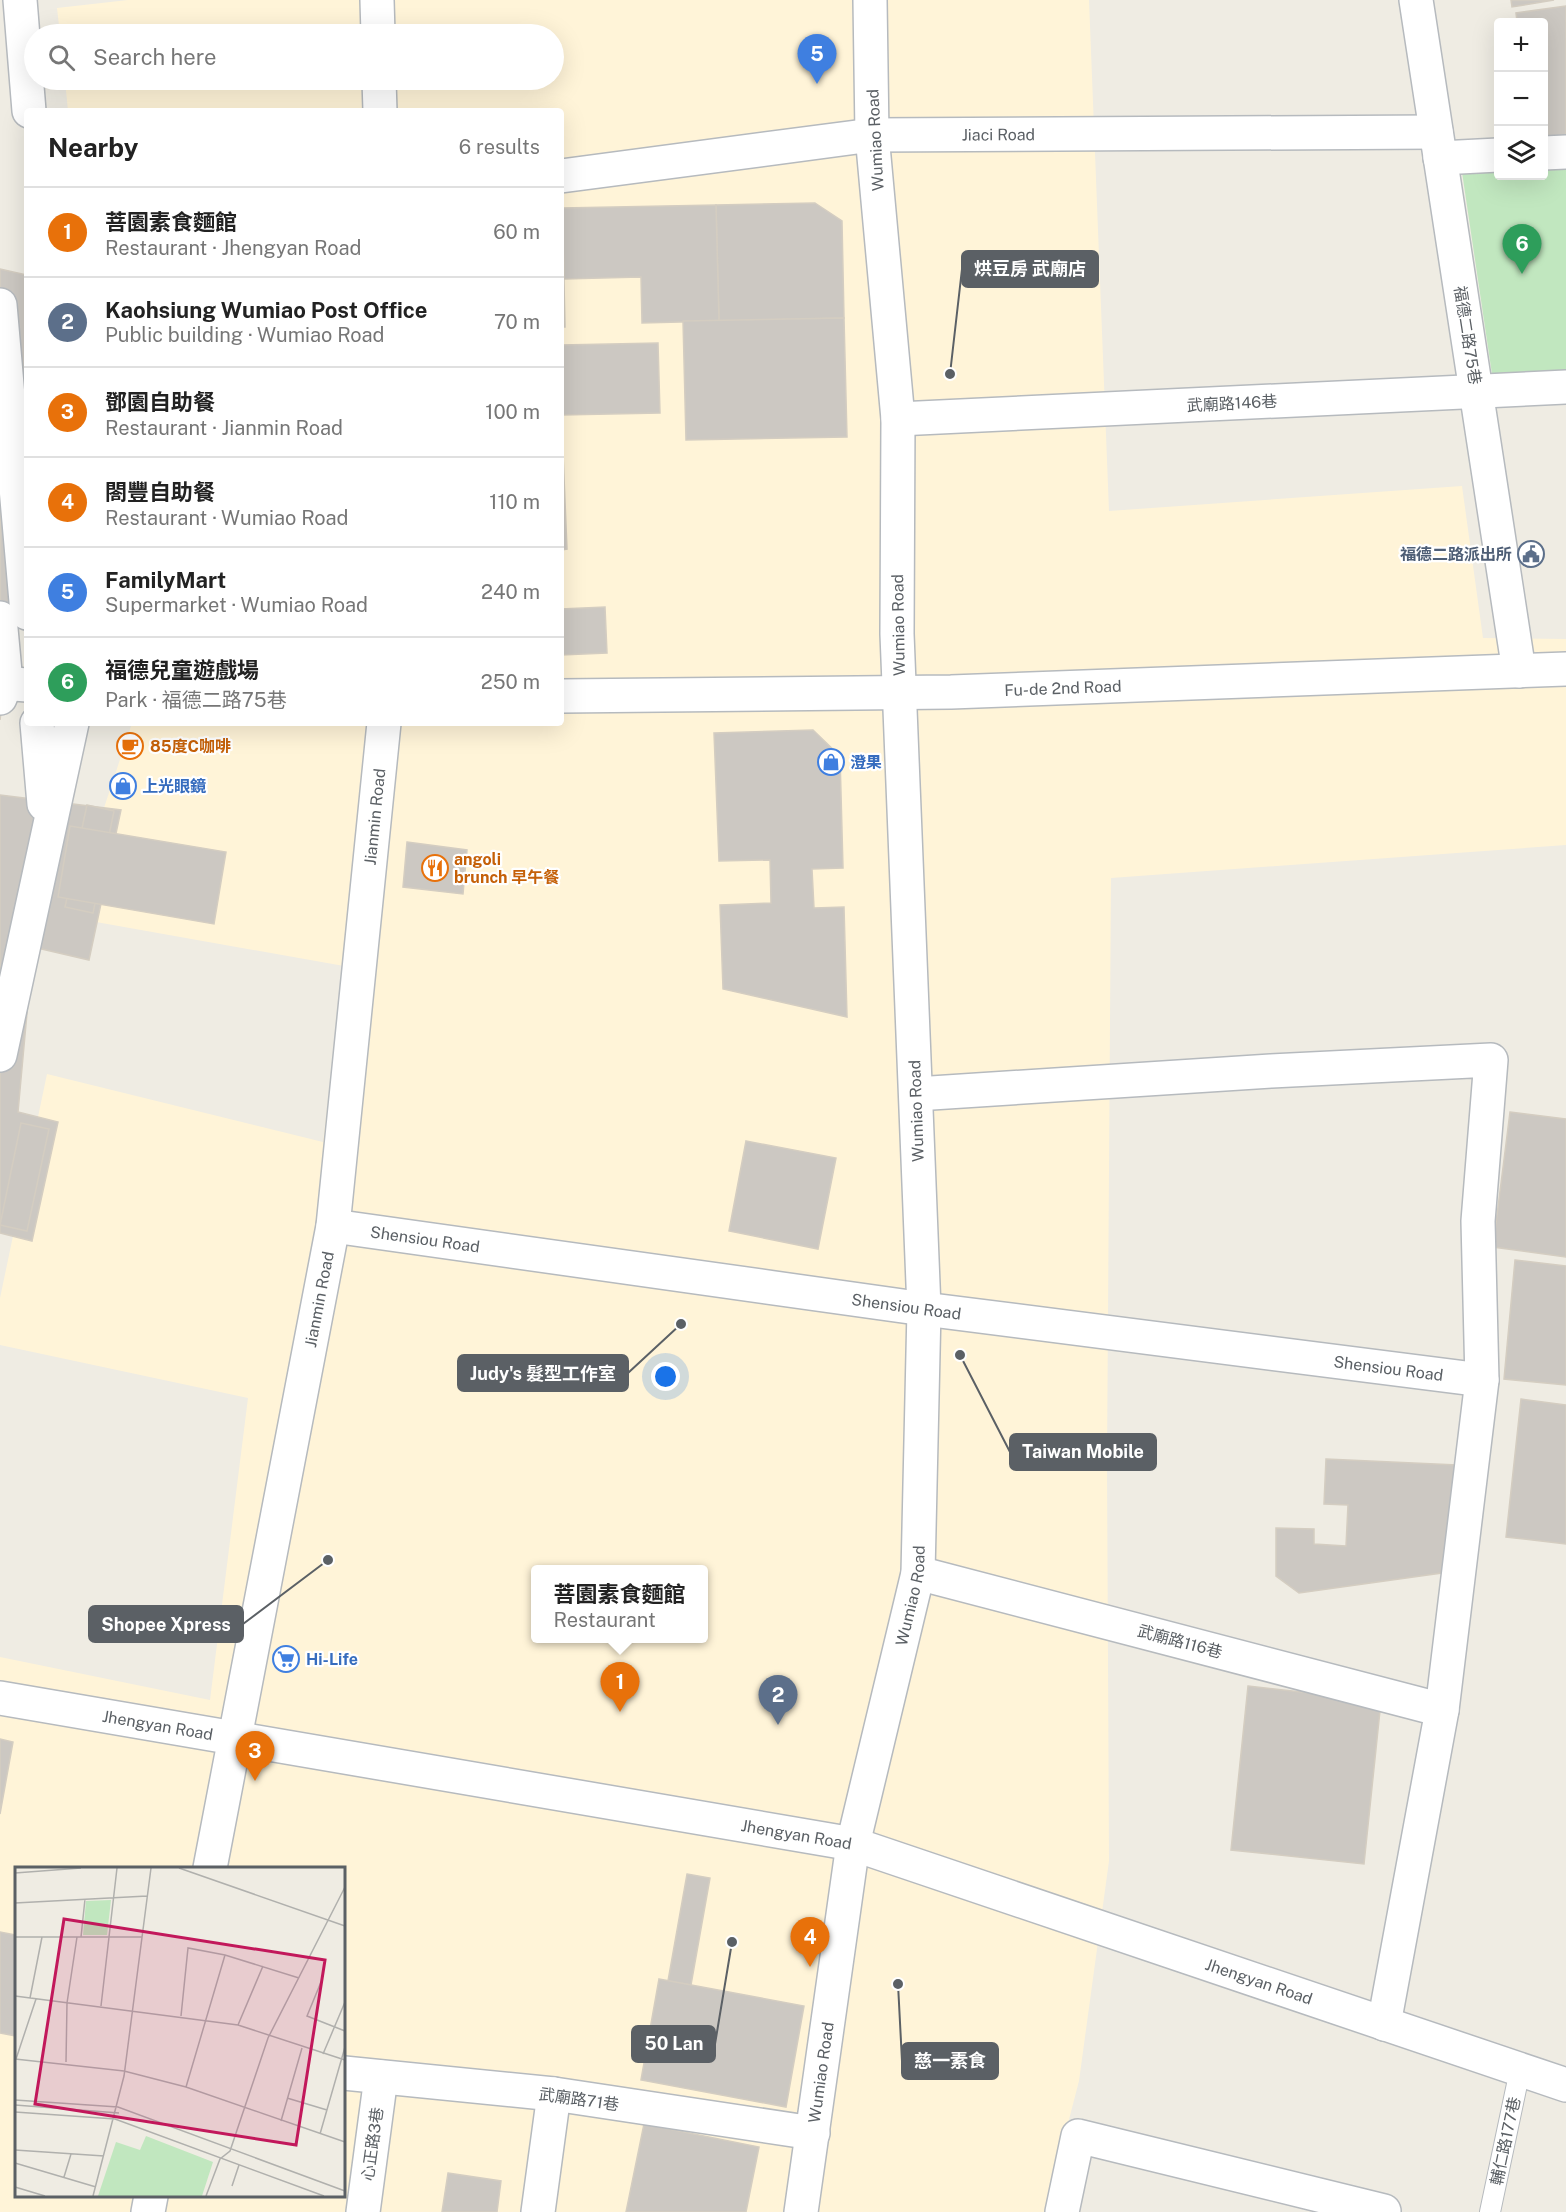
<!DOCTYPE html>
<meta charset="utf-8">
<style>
:root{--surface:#fff;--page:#f6f6f6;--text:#222;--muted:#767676;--line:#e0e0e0;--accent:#0b8043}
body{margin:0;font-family:"Public Sans","Noto Sans TC",sans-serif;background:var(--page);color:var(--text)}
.controls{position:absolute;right:18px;top:18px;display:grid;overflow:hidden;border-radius:6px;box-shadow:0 6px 24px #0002}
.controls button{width:54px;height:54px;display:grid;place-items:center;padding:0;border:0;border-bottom:2px solid var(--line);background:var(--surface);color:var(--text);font:30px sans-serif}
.you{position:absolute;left:666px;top:1377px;width:21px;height:21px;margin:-15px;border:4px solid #fff;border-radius:50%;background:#1a73e8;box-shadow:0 0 0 9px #1a73e833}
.badge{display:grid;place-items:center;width:39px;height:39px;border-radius:50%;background:var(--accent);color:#fff;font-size:20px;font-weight:700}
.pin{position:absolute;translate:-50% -50px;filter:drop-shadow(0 2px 3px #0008)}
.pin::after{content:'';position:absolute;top:32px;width:21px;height:18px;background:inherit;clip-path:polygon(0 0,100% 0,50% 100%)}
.popup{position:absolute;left:531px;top:1565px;width:177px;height:78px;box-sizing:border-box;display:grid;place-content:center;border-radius:6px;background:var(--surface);filter:drop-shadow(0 2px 4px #0005);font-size:20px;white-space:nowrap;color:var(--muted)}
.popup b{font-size:22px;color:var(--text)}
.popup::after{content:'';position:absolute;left:50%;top:100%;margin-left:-12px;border:12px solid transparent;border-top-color:var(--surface)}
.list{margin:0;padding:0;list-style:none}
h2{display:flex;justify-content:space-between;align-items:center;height:78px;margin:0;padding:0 24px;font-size:26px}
h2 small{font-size:20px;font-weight:400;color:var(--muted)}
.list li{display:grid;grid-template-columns:39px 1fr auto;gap:18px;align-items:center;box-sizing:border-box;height:90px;padding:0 24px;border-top:2px solid var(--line)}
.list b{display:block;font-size:22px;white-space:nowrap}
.list p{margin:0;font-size:20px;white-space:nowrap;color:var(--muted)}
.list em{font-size:20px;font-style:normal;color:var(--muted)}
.icon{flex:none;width:33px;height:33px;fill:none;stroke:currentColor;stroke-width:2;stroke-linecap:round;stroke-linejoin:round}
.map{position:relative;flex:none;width:1566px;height:2212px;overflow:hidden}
.search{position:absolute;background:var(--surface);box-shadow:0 6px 24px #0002;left:24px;top:24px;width:540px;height:66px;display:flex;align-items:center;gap:15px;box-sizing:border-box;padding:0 21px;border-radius:33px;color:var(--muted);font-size:22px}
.panel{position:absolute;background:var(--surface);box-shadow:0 6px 24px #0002;left:24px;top:108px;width:540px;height:618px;border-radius:6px}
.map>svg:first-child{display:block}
.commercial{fill:#fff4d8;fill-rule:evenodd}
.green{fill:#c1e7bf}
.building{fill:#ccc8c2;stroke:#d4cdc1;stroke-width:1.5}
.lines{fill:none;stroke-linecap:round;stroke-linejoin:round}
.service-casing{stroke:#b6babe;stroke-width:22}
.minor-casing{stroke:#b6babe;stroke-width:36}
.tertiary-casing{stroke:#b6babe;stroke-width:36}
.service{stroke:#fff;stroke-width:20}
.minor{stroke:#fff;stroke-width:33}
.tertiary{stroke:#fff;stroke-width:33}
.labels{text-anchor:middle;stroke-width:4.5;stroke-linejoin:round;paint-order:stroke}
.street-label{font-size:16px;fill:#5b6065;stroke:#fff}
.service-label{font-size:16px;font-weight:bold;fill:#4e5e75;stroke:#fff;text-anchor:end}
.food-label{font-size:16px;font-weight:bold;fill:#c56008;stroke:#fff;text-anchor:start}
.shop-label{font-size:16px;font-weight:bold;fill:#366cbe;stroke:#fff;text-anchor:start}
.inset-road{fill:none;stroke:#b0b0ad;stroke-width:1.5}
.view{fill:#c2185b;fill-opacity:0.15;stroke:#c2185b;stroke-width:3}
.inset-edge{fill:none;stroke:#5b6065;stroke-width:3}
.leader{fill:none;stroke:#5b6065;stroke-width:2}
.callout-dot{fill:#5b6065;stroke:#fff;stroke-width:2}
.callout{fill:#5b6065;stroke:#5b6065;stroke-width:2}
.callout-label{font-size:18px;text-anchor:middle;font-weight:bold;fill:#fff}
</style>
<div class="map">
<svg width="1566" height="2212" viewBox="0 0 1566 2212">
<rect width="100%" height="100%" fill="#efece3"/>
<!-- commercial -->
<path class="commercial" d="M128,0H1089L1109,511L1462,486L1483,638L1566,639V845L1111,878L1107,1461L1109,1861L1079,2081L1045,2212H0V1657L210,1700L248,1398L0,1345V1298L47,1074L323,1142L344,966L68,917L132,723H561V111H68L65,80H554V34H60L57,8ZM536,1570H704V1638H536ZM16,1868H344V2196H16Z"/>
<!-- green -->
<path class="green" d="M1566,167V372L1492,374L1462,172L1498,170V176H1544V168Z"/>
<!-- building -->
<g class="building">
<path d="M1511,0H1554L1512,7Z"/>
<path d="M1566,6V136L1544,139V22H1517L1516,13Z"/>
<path d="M815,203L842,221L844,318L719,321L716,205Z"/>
<path d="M716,205L719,321L642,323L641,277L564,279L562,208Z"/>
<path d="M561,239H563L565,327H561Z"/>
<path d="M0,269L27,275V624L14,623L0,720Z"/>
<path d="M844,318L847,437L686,440L683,321Z"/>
<path d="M658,343L660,413L561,415V345Z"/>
<path d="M561,453H563L567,549L561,550Z"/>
<path d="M605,607L607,653L561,655V609Z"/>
<path d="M813,730L840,756L843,868L812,869L814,908L844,907L847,1017L723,989L720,905L771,903L770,860L719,861L714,733Z"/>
<path d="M0,795L121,810L89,960L33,947L18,1112L58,1122L32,1241L0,1233Z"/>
<path d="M87,805L114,811L93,913L65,907Z"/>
<path d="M70,826L226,852L214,924L58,897Z"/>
<path d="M407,842L467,850L463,894L403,887Z"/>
<path d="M1510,1112L1566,1119V1257L1493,1247Z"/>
<path d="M21,1123L49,1129L27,1231L0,1225Z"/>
<path d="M746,1141L836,1158L818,1249L729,1231Z"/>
<path d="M1515,1260L1566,1266V1385L1504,1379Z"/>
<path d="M1521,1399L1566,1405V1544L1506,1537Z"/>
<path d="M1326,1459L1457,1465L1456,1571L1299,1593L1276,1576V1528L1314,1529V1544L1346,1546L1348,1505L1324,1504Z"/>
<path d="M1248,1686L1381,1701L1364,1864L1231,1850Z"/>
<path d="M0,1739L13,1742L0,1814Z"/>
<path d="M687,1874L710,1878L691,1985L668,1981Z"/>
<path d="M0,1932L16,1935V2036L0,2033Z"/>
<path d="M659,1979L804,2006L786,2107L641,2080Z"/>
<path d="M644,2124L759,2147L746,2212H626Z"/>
<path d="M448,2173L501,2181L497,2212H442Z"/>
</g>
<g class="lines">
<defs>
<path id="service" d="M1490,2212L1520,2070"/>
<g id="minor">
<path d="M20,0L29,111"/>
<path d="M377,0L378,34"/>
<path d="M1416,0L1519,671"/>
<path d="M379,80L380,111"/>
<path d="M1544,153L1566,152"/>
<path d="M1440,158L1498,155"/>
<path id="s1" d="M561,176L872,135L1436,132"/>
<path d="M898,419L1566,387"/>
<path d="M0,683L27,685"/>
<path id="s2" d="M561,696L951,692L1566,669"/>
<path d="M916,1094L1271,1071L1491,1060L1478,1221L1482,1380L1442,1710L1384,2024"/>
<path id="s3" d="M333,1226L924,1309L1482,1380"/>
<path d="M918,1573L1442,1710"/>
<path id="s4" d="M0,1698L853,1844L1566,2085"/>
<path id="s5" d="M210,1868L333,1226L384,723"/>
<path d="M344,2073L554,2094L813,2133"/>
<path d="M148,2212L151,2196"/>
<path d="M363,2212L381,2077"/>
<path d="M538,2212L554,2094"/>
<path id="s6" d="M801,2212L853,1844L918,1573L924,1309L897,634L898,419L872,135L870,0"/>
<path d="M1062,2212L1078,2136L1384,2211"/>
</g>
<g id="tertiary">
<path d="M0,305L27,613"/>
<path d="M0,618L6,683L0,698"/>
<path d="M37,723L44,804"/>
<path d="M0,1055L72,723"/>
</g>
</defs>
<!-- service casing -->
<use href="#service" class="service-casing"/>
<!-- minor casing -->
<use href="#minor" class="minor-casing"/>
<!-- tertiary casing -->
<use href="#tertiary" class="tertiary-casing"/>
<!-- service -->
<use href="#service" class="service"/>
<!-- minor -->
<use href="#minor" class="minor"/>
<!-- tertiary -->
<use href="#tertiary" class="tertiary"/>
</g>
<!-- icons -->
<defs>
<symbol id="civic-ring" viewBox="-11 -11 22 22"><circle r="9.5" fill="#fff" stroke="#5c6f8a" stroke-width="1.5"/><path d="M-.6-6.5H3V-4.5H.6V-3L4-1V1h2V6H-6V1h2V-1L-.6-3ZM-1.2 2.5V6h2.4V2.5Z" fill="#5c6f8a"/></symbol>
<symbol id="cafe-ring" viewBox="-11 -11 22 22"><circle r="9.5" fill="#fff" stroke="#e8710a" stroke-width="1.5"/><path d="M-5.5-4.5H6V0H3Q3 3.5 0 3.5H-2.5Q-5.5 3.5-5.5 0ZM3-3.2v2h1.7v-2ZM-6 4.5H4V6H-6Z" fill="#e8710a"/></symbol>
<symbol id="shop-ring" viewBox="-11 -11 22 22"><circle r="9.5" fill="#fff" stroke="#3f7fe0" stroke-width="1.5"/><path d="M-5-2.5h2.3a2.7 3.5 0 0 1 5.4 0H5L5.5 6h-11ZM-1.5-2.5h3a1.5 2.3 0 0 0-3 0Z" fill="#3f7fe0"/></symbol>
<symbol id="restaurant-ring" viewBox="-11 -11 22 22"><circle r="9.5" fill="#fff" stroke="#e8710a" stroke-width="1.5"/><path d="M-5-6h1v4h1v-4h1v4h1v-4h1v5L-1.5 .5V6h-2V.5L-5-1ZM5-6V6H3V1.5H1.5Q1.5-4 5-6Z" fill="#e8710a"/></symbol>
<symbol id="supermarket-ring" viewBox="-11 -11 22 22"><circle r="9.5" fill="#fff" stroke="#3f7fe0" stroke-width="1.5"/><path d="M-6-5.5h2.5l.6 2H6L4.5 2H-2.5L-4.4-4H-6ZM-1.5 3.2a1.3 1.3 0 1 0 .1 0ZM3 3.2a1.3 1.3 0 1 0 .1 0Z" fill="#3f7fe0"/></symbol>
</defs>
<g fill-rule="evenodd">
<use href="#civic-ring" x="1516" y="539" width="30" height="30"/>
<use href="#cafe-ring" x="115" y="731" width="30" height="30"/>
<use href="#shop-ring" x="816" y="747" width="30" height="30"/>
<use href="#shop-ring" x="108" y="771" width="30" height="30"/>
<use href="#restaurant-ring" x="420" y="853" width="30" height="30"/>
<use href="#supermarket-ring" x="271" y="1644" width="30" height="30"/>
</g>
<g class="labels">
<!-- street labels -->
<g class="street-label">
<text dy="6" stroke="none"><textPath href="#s1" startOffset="440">Jiaci Road</textPath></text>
<text transform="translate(875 140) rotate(-93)" y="6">Wumiao Road</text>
<text transform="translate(1468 335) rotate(81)" y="6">福德二路75巷</text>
<text transform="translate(1232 403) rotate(-3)" y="6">武廟路146巷</text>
<text transform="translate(898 625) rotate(-91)" y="6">Wumiao Road</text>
<text dy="6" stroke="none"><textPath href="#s2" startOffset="502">Fu-de 2nd Road</textPath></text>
<text dy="6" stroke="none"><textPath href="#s5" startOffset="1065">Jianmin Road</textPath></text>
<text transform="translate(916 1111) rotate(-92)" y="6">Wumiao Road</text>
<text dy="6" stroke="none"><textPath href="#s3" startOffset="93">Shensiou Road</textPath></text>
<text dy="6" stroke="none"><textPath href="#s5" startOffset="579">Jianmin Road</textPath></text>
<text dy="6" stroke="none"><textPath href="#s3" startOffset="579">Shensiou Road</textPath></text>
<text dy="6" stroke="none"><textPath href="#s3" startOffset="1065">Shensiou Road</textPath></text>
<text dy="6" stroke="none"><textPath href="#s6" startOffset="627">Wumiao Road</textPath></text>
<text transform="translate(1180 1641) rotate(15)" y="6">武廟路116巷</text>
<text dy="6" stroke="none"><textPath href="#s4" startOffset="160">Jhengyan Road</textPath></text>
<text dy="6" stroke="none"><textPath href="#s4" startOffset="808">Jhengyan Road</textPath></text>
<text dy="6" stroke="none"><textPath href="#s4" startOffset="1294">Jhengyan Road</textPath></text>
<text dy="6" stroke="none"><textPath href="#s6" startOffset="141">Wumiao Road</textPath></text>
<text transform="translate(579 2099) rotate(8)" y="6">武廟路71巷</text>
<text transform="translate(1505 2141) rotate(-78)" y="6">輔仁路177巷</text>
<text transform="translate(372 2144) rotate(-82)" y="6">心正路3巷</text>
</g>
<!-- service labels -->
<g class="service-label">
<text x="1512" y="560">福德二路派出所</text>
</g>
<!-- food labels -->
<g class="food-label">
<text x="150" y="752">85度C咖啡</text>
<text x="454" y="865">angoli<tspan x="454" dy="18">brunch 早午餐</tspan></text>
</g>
<!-- shop labels -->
<g class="shop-label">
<text x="850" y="768">澄果</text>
<text x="142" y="792">上光眼鏡</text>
<text x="306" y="1665">Hi-Life</text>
</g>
</g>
<!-- overview -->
<g transform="translate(15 1867)">
<rect width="330" height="330" fill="#efece3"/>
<path d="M96,33L92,68H68L71,34ZM131,269L198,295L187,329H83L101,275L125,283Z" fill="#c1e7bf"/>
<path class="inset-road" d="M164,1L330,59M0,6L66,1M0,36L132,29M0,70H127M66,70L70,32M306,115L292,149L330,164M0,129L223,158L330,193M15,131L27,70M86,139L102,1M166,149L173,81L210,88L284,111M223,158L248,99M308,187L330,135M0,192L109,204L171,220L330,275M1,192L21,132M51,195L52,136L62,70M171,220L210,88M272,231L312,243M0,233L103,240L330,324M0,238L104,246M0,245L100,252L309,329M266,254L287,181M305,267L330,180M0,283L89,289M0,296L81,320M49,310L56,287M217,319L224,298M0,320L30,329M78,329L109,209L136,1M191,329L205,292L215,284L253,171L330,20"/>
<path class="view" d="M49,52L310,93L281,278L20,237Z"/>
<rect width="330" height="330" class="inset-edge"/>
</g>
<!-- callouts -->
<path class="leader" d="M950 374L962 269M681 1324L628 1373M960 1355L1010 1452M328 1560L243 1624M732 1942L715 2044M898 1984L902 2061"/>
<g class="callout-dot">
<circle cx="950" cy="374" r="6"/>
<circle cx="681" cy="1324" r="6"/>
<circle cx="960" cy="1355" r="6"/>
<circle cx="328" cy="1560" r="6"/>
<circle cx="732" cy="1942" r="6"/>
<circle cx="898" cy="1984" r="6"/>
</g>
<g class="callout">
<rect x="962" y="251" width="136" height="36" rx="6"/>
<rect x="458" y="1355" width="170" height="36" rx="6"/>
<rect x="1010" y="1434" width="146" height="36" rx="6"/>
<rect x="89" y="1606" width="154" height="36" rx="6"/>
<rect x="632" y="2026" width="83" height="36" rx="6"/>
<rect x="902" y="2043" width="96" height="36" rx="6"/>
</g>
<g class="callout-label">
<text x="1030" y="275">烘豆房 武廟店</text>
<text x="543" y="1380">Judy's 髮型工作室</text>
<text x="1083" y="1458">Taiwan Mobile</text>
<text x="166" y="1631">Shopee Xpress</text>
<text x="674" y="2050">50 Lan</text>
<text x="950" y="2067">慈一素食</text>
</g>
</svg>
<div class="controls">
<button>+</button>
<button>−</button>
<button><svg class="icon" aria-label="layers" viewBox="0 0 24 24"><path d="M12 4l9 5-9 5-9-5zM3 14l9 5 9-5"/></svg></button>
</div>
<div class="you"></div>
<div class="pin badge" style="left:620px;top:1712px;background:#e8710a">1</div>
<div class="popup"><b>菩園素食麵館</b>Restaurant</div>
<div class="pin badge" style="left:778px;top:1725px;background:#5c6f8a">2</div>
<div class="pin badge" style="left:255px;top:1781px;background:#e8710a">3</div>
<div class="pin badge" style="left:810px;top:1967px;background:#e8710a">4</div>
<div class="pin badge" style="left:817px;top:84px;background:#3f7fe0">5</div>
<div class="pin badge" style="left:1522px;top:274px;background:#2e9e5b">6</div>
<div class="search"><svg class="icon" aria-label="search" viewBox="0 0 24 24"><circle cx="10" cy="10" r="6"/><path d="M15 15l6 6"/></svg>Search here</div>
<section class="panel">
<h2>Nearby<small>6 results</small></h2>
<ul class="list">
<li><span class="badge" style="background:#e8710a">1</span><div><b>菩園素食麵館</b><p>Restaurant · Jhengyan Road</p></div><em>60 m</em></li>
<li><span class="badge" style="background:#5c6f8a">2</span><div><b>Kaohsiung Wumiao Post Office</b><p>Public building · Wumiao Road</p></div><em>70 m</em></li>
<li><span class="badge" style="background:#e8710a">3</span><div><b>鄧園自助餐</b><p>Restaurant · Jianmin Road</p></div><em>100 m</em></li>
<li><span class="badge" style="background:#e8710a">4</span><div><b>閤豐自助餐</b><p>Restaurant · Wumiao Road</p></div><em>110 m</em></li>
<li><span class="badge" style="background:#3f7fe0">5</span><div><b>FamilyMart</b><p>Supermarket · Wumiao Road</p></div><em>240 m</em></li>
<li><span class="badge" style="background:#2e9e5b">6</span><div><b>福德兒童遊戲場</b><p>Park · 福德二路75巷</p></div><em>250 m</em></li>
</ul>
</section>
</div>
